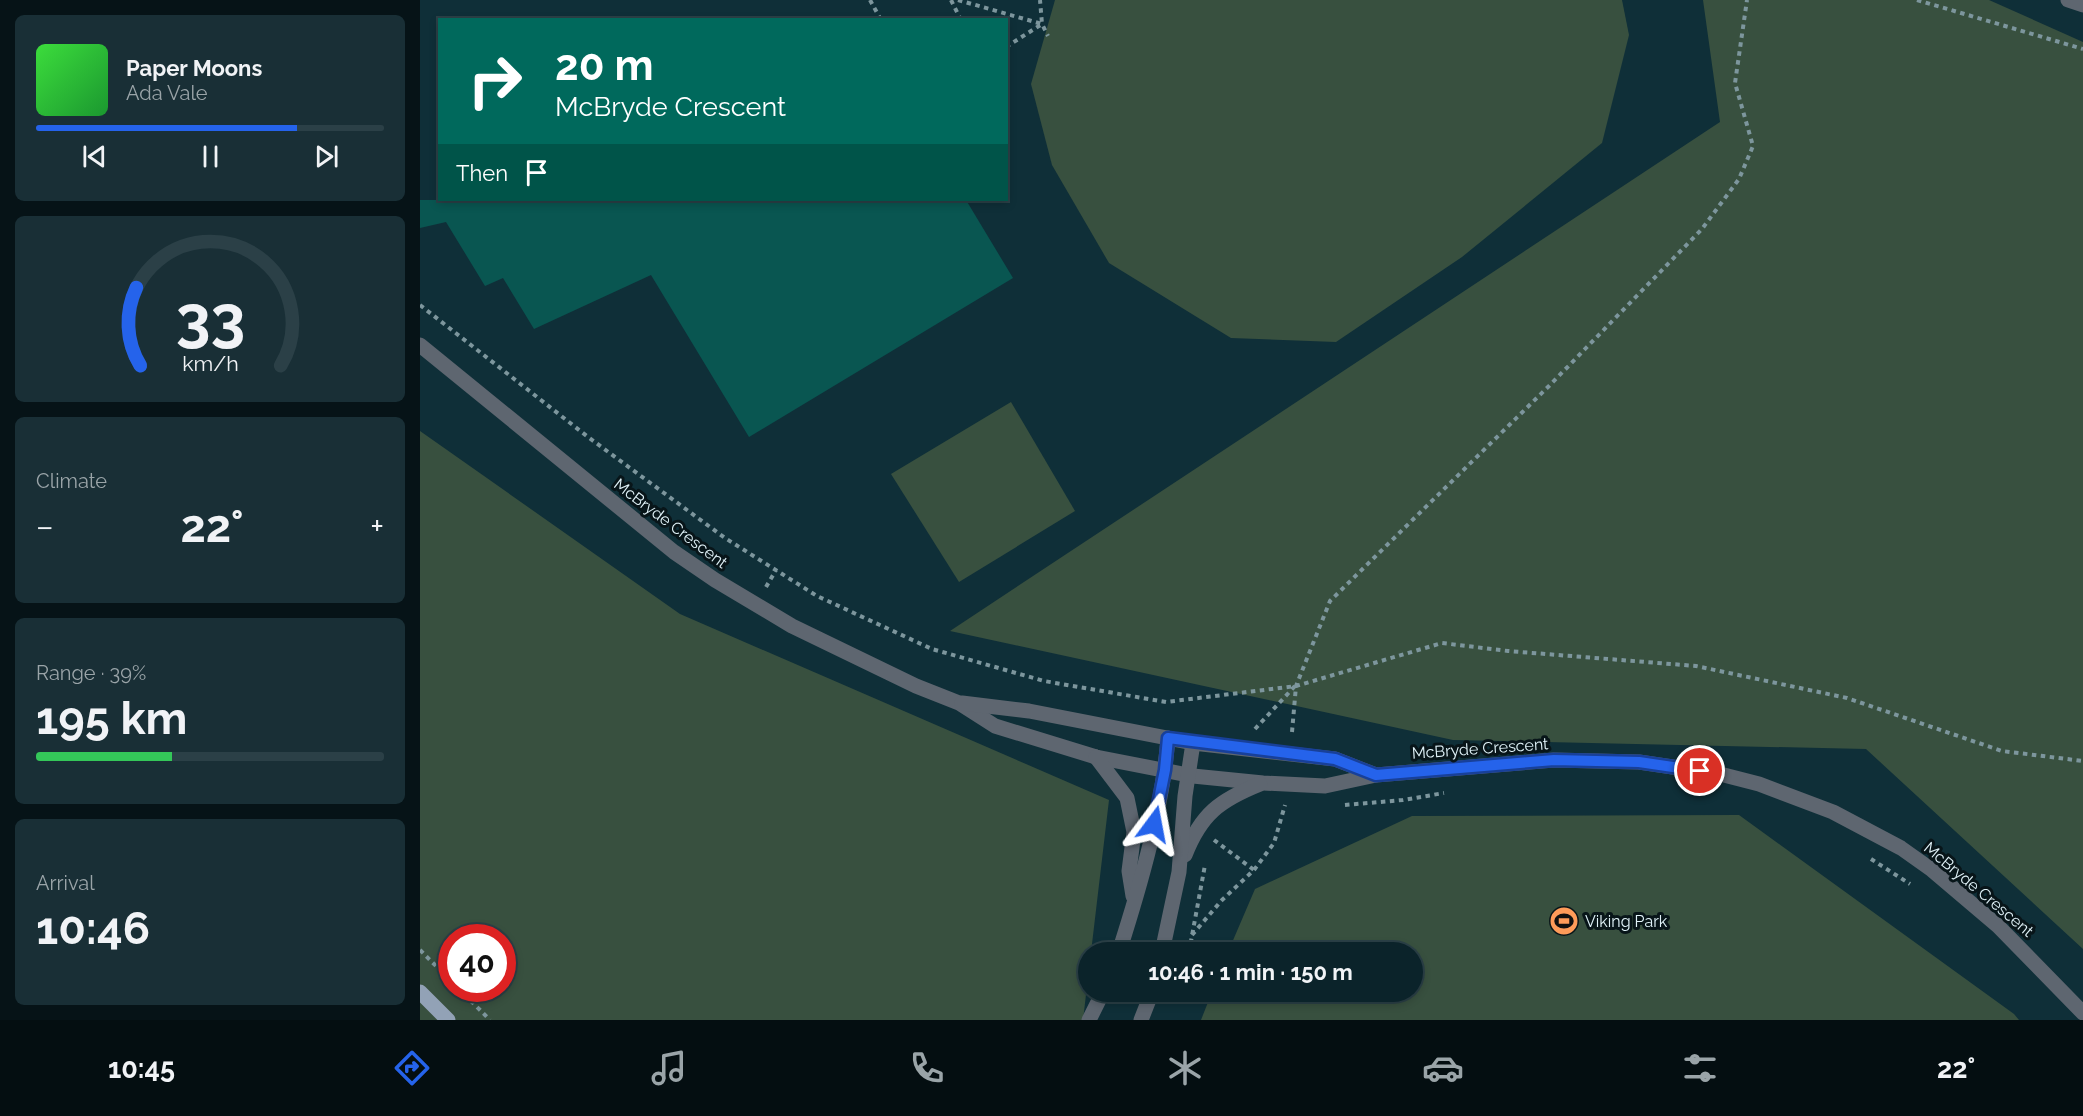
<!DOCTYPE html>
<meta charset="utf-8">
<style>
:root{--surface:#0b232a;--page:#192f36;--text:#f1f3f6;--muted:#9aa4a8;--line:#2b4047;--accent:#2563eb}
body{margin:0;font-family:Raleway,sans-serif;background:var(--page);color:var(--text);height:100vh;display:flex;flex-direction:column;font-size:22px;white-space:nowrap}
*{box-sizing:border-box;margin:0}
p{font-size:20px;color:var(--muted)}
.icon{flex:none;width:33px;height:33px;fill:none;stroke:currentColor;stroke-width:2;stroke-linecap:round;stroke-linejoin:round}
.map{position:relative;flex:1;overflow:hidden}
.drawer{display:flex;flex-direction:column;gap:15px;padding:15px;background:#061317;width:420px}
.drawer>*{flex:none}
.guide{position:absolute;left:18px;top:18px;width:570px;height:183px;border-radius:0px;box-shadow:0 3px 9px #0003,0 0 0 2px var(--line);background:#00695c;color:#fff;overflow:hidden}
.speed{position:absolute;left:18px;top:924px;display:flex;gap:12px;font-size:30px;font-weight:700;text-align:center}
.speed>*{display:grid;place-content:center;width:78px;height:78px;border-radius:50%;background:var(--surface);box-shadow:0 3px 9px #0003,0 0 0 2px var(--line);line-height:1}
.speed .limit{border:9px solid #d22;background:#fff;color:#111}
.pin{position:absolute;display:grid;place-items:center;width:51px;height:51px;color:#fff;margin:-26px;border:3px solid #fff;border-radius:50%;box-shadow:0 2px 6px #0007}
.me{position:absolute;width:66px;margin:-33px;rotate:13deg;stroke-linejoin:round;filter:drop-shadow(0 0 4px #0008)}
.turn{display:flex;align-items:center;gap:21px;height:126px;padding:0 18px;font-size:27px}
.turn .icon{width:78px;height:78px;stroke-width:2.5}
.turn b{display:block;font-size:42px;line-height:51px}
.then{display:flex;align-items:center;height:57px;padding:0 18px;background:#0003;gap:12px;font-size:22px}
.big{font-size:45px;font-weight:700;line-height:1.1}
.drawer .tile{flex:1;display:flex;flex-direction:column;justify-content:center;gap:9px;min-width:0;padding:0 21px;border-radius:9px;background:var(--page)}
.drawer .dial{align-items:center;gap:0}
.dial svg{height:156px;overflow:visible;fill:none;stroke:var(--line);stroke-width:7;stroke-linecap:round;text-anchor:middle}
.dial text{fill:var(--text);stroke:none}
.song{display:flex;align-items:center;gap:18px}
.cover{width:72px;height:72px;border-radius:9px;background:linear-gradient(135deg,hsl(120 70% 55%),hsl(130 70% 35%))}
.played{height:6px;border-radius:3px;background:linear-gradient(90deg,var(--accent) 75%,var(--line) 75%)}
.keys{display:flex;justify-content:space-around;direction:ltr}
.heat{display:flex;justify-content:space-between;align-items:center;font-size:33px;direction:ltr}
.charge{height:9px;border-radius:4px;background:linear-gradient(90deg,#34c759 39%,var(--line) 0)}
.trip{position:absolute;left:658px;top:942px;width:345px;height:60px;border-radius:30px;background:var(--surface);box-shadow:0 3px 9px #0003,0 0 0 2px var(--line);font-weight:700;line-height:60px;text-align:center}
.dock{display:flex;height:96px;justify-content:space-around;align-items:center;background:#040e11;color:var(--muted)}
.dock .icon{width:42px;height:42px}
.dock .selected{color:var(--accent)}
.dock b{font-size:27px;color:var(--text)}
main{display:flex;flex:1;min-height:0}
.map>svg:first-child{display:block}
.green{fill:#38503f;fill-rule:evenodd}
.building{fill:#095651}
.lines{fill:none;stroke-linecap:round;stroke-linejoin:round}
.path{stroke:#7d969d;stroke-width:4;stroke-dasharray:4.5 4.5;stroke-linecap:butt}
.tertiary{stroke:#5e6670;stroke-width:15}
.primary{stroke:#92a2b6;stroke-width:15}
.route-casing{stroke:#184099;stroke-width:15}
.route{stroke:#2563eb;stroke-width:10}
.labels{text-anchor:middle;stroke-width:6;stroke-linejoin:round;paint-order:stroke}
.street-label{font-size:16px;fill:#e1f3f9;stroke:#081519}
.poi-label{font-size:16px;fill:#e1f3f9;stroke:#081519;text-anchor:start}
</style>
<main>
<section class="drawer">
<div class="tile">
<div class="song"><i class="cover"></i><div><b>Paper Moons</b><p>Ada Vale</p></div></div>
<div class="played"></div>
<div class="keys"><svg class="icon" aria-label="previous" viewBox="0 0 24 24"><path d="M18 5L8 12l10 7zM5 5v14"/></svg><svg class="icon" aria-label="pause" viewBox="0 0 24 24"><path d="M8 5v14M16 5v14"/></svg><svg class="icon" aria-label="next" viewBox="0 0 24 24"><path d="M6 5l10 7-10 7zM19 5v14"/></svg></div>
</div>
<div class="tile dial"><svg viewBox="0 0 100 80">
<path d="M14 69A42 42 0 1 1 86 69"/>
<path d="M14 69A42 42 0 0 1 12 29" stroke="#2563eb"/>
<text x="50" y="56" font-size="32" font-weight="700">33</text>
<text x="50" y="72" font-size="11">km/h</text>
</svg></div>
<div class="tile"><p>Climate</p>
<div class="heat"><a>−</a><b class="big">22°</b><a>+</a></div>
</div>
<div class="tile"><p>Range · 39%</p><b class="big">195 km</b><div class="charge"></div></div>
<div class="tile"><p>Arrival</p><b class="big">10:46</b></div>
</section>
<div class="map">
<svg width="1663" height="1020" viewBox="0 0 1663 1020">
<rect width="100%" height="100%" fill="#0f2f38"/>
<g class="green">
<path d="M 635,0 L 1202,0 L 1209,35 L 1182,143 L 1042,257 L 916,342 L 811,338 L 689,263 L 632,165 L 611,84 Z"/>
<path d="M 1283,0 L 1569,0 L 1663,42 L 1663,949 L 1446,749 L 1033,740 L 530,631 L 1300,122 Z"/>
<path d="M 591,402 L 655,511 L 539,582 L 471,474 Z"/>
<path d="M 0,431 L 260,614 L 689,800 L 663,1020 L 0,1020 ZM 32,938 L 82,938 L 82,988 L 32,988 Z"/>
<path d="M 1319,815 L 1594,1014 L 1599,1020 L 781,1020 L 792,992 L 993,992 L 993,952 L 808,952 L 835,889 L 992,816 Z"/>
</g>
<path class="building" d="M 0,200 L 546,200 L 593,278 L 329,437 L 231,275 L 114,329 L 83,278 L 65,286 L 26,222 L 0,228 Z"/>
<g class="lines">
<g class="path">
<path d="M 450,0 L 461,20"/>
<path d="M 531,0 L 541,20"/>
<path d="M 538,0 L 622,24 L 628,36"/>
<path d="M 1497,0 L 1663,49"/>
<path d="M 586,47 L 622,24 L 620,0"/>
<path d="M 0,305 L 168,437 L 305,538 L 397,596 L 512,649 L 624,681 L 746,702 L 876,686 L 1022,643 L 1088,651 L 1276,666 L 1427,698 L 1582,751 L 1663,761"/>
<path d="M 346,587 L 356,570"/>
<path d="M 835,729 L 875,686"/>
<path d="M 872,732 L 876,686 L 910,601 L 1129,386 L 1282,229 L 1319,179 L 1333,146 L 1315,83 L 1327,0"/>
<path d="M 925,805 L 983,800 L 1024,793"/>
<path d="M 794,840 L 834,870"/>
<path d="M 1451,859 L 1490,884"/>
<path d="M 772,935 L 802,900 L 834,870 L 854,843 L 865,805"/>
<path d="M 0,950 L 32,982"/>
<path d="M 769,952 L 785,865"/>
<path d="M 38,988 L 70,1020"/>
</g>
<g class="tertiary">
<path d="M 1648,0 L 1663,5"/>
<path d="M 0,345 L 254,552 L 295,580 L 372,626 L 496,686 L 539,703 L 575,726 L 676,757 L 773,776 L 843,783 L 905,786 L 956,775 L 1134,760 L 1219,762 L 1300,774 L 1339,784 L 1413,812 L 1481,848 L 1512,870 L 1578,926 L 1663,1013"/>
<path d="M 542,703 L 609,711 L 773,743 L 915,759 L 956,775"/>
<path d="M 676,757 L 707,798 L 714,832 L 709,871 L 713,896"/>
<path d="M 765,855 C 781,814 800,800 840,784"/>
<path d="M 699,952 C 721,883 742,811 748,738"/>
<path d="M 742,952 L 759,872 L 765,796 L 773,743"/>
<path d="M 669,1020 L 683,992"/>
<path d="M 721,1020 L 732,992"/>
</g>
<path class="primary" d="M 0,992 L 28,1020"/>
</g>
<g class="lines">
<g class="route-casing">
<path id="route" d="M 734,824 L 745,770 L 748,738 L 915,759 L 956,775 L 1134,760 L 1219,762 L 1280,771"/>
</g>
<use href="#route" class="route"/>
</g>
<defs>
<g id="stadium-disc" transform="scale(1.5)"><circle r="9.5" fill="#fe9b59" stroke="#081519"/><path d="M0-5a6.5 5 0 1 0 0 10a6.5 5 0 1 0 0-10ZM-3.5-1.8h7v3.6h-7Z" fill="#111"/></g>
</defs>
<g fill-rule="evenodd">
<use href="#stadium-disc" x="1144" y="921"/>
</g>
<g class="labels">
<g class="street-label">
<text transform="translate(251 523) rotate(37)" y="6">McBryde Crescent</text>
<text transform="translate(1060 748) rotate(-4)" y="6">McBryde Crescent</text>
<text transform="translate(1559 889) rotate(40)" y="6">McBryde Crescent</text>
</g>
<g class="poi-label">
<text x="1165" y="927">Viking Park</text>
</g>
</g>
</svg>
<div class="speed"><div class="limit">40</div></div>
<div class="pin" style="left:1280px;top:771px;background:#d93025"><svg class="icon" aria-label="arrive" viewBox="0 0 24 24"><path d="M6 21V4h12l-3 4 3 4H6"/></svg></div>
<svg class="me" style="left:734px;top:824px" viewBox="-20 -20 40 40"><path d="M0-17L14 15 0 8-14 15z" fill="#2563eb" stroke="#fff" stroke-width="4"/></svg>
<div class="trip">10:46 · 1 min · 150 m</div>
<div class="guide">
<div class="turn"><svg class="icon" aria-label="right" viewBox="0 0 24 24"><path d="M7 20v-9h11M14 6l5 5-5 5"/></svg><div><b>20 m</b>McBryde Crescent</div></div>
<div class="then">Then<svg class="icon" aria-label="arrive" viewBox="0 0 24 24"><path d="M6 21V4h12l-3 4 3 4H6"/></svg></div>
</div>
</div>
</main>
<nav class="dock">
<b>10:45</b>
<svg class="icon selected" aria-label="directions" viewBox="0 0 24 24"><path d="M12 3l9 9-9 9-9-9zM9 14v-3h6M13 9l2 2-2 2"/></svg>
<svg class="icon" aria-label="music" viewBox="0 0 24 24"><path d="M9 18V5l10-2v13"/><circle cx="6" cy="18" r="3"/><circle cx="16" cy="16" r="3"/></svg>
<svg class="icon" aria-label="phone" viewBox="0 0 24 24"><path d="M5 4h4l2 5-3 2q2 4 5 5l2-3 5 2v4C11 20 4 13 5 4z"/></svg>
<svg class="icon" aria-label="climate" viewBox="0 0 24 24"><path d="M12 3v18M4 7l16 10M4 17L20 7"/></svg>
<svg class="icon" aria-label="car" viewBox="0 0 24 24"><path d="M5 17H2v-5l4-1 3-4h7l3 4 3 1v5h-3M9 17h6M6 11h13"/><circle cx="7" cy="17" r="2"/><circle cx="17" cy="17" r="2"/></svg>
<svg class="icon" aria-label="filters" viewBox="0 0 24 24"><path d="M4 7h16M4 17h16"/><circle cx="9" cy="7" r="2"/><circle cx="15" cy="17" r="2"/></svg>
<b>22°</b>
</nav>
